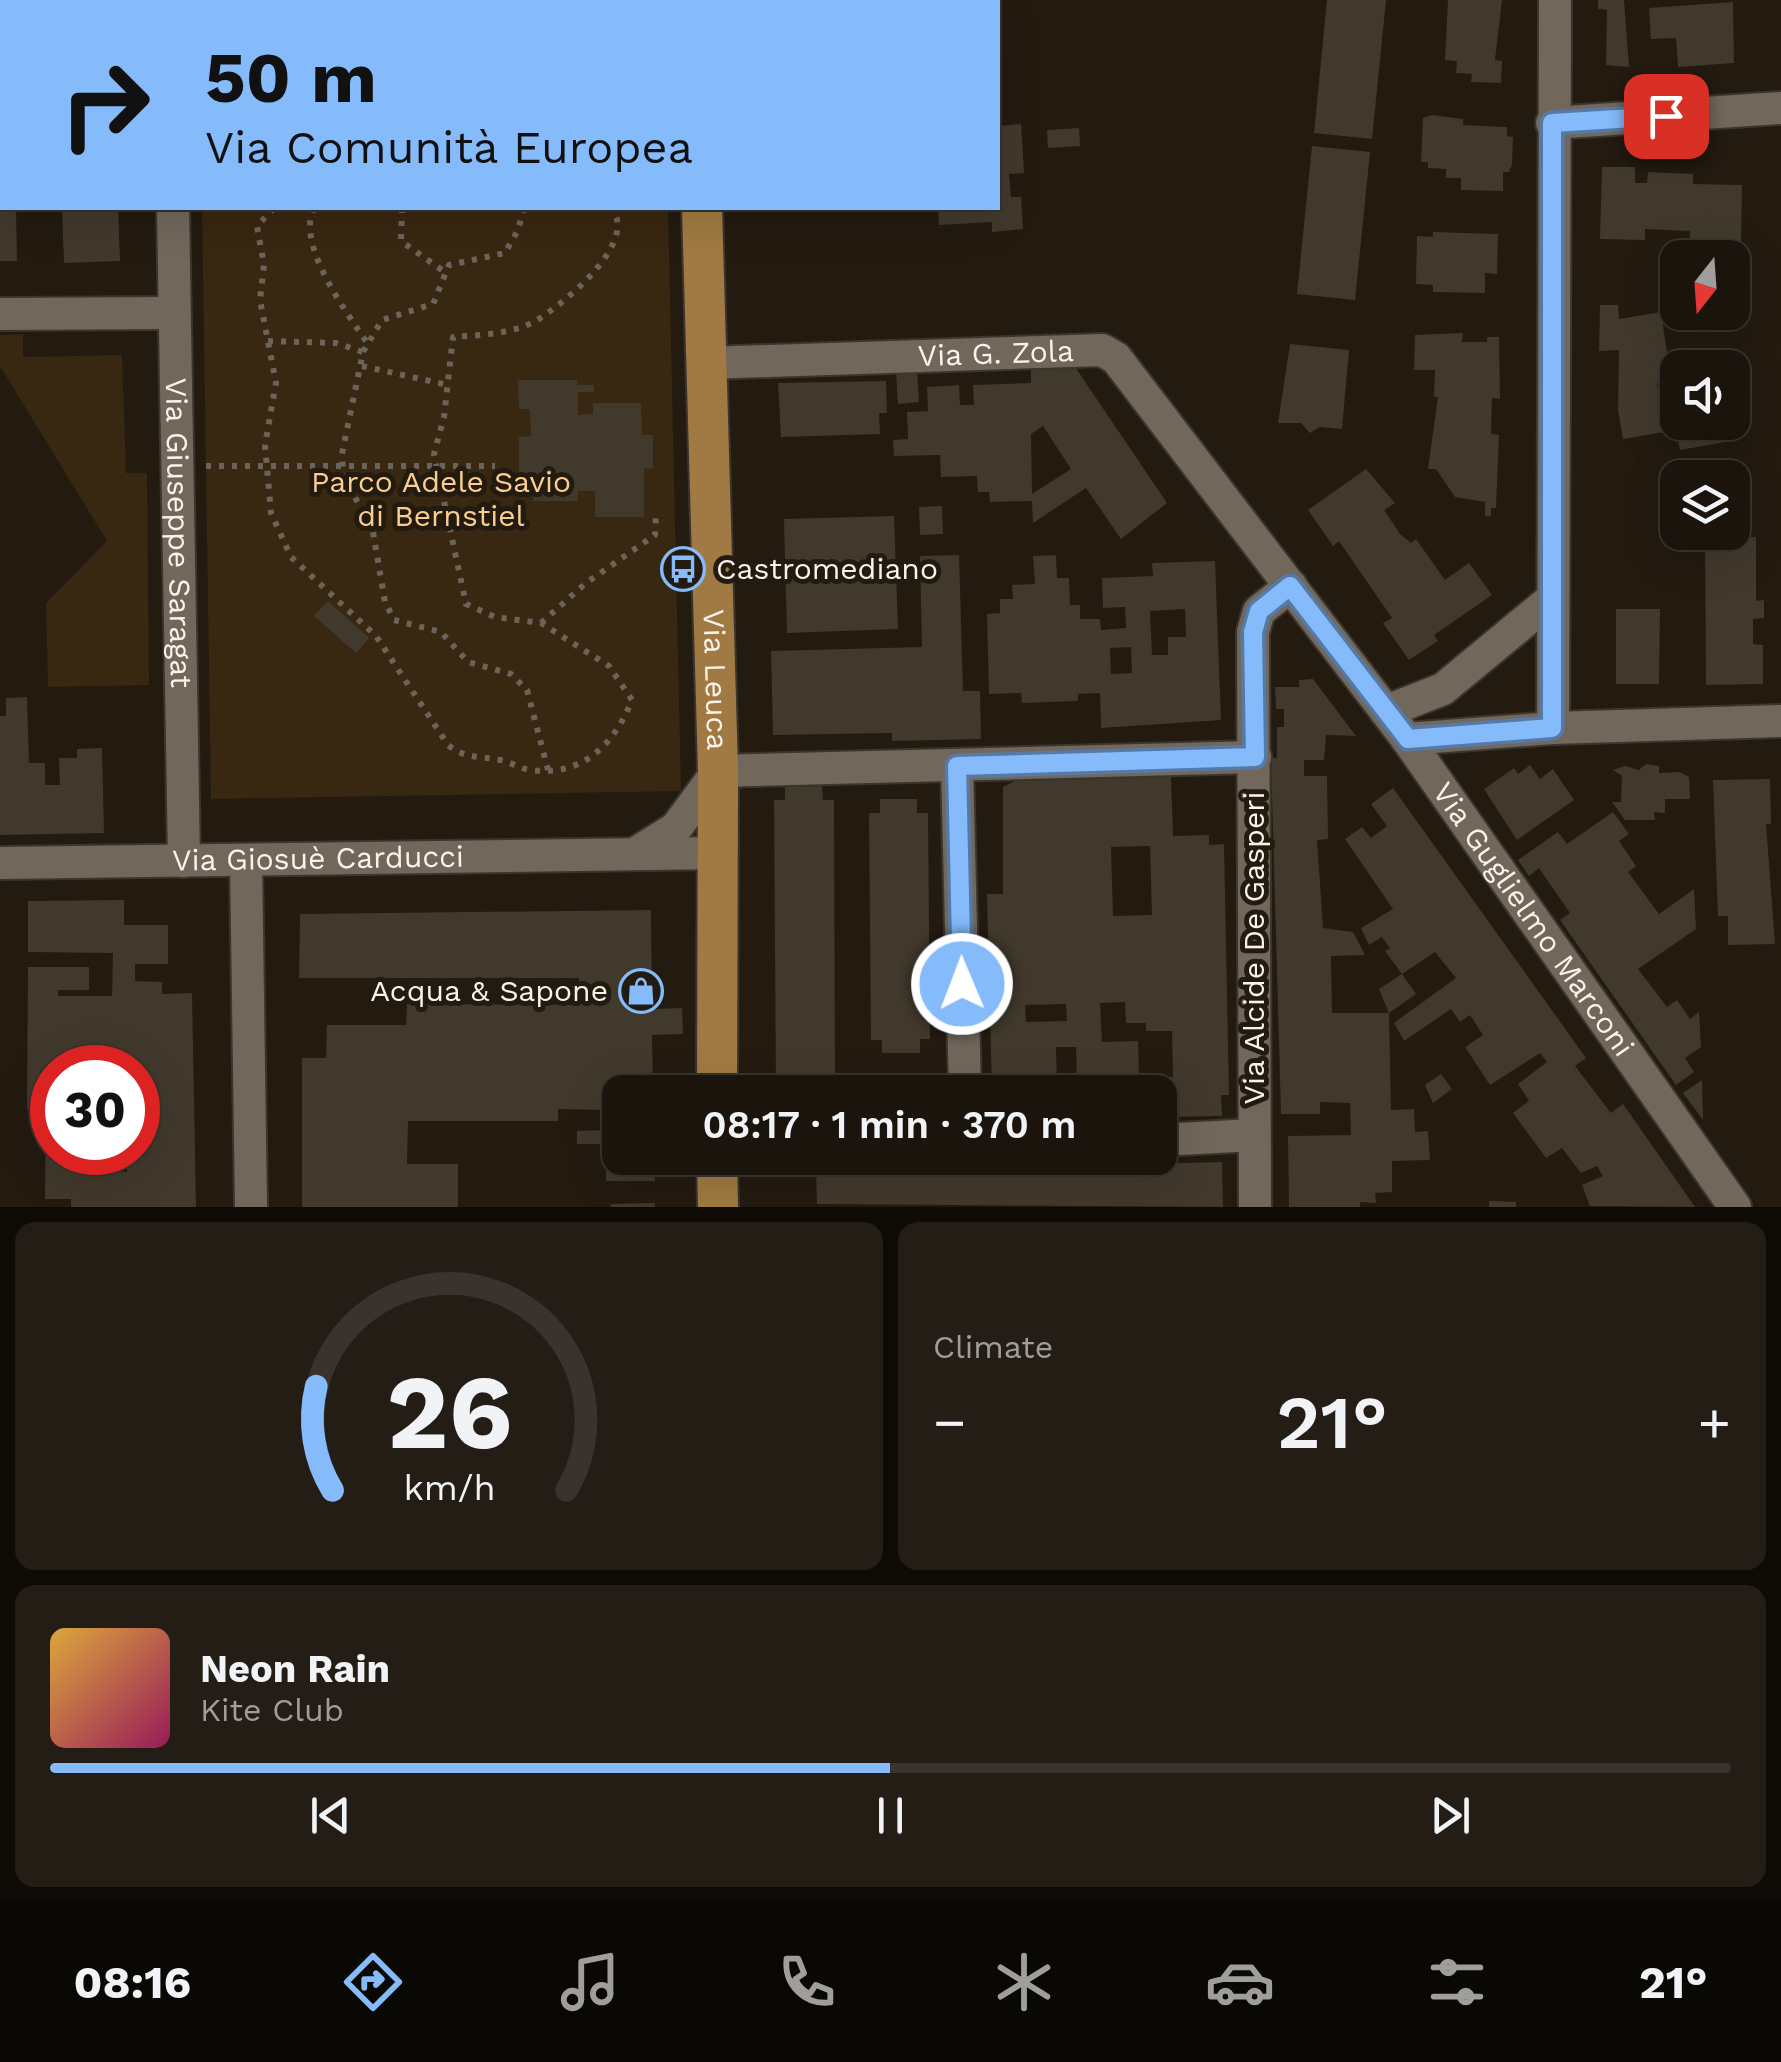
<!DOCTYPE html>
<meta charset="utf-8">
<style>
:root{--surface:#1a140c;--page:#231d15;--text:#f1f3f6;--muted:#9f9e9d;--line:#38332d;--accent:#85bbfb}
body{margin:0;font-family:"Work Sans",sans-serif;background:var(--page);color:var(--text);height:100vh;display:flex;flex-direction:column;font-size:38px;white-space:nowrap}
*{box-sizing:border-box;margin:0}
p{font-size:32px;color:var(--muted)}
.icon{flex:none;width:55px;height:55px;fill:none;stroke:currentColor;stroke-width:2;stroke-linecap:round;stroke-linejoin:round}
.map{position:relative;height:1207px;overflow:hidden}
.details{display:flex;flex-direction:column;gap:15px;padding:15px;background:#0e0b07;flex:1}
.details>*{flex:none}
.guide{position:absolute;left:0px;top:0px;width:1000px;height:210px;box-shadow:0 10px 40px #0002,0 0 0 2px var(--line);background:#85bbfb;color:#111;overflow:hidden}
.needle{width:65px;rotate:197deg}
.controls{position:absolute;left:1660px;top:240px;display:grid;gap:20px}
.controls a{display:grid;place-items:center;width:90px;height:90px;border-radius:20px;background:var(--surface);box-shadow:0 10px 40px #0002,0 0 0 2px var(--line);font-size:50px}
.speed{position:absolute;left:30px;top:1045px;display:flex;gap:20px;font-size:50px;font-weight:700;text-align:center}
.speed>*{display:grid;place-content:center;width:130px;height:130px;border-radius:50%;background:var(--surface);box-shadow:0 10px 40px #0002,0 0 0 2px var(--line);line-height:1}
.speed .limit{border:15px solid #d22;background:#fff;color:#111}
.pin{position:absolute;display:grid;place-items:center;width:85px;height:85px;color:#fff;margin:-42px;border-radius:20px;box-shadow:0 5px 15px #0006}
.me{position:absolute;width:110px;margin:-55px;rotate:359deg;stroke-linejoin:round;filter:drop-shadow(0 0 8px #0008)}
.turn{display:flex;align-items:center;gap:35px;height:210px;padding:0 40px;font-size:45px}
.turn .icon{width:130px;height:130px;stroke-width:2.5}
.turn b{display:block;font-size:70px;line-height:85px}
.big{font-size:75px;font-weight:600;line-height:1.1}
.details .tile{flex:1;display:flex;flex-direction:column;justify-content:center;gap:15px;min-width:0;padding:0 35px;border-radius:20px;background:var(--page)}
.details .dial{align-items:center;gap:0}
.dial svg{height:260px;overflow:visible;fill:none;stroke:var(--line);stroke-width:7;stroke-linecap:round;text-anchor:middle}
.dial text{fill:var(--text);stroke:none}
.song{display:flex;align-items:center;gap:30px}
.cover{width:120px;height:120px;border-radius:15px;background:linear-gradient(135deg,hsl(40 70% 55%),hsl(330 70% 35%))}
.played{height:10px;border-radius:5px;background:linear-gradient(90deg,var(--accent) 50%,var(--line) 50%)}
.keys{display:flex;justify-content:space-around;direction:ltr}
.heat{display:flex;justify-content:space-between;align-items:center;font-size:55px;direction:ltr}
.details .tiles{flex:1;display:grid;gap:15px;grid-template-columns:1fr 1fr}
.tile:last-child{grid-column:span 2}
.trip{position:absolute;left:602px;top:1075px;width:575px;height:100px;border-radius:20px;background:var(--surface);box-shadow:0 10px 40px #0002,0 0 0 2px var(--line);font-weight:600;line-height:100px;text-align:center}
.tabs{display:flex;height:160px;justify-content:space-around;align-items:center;background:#0a0805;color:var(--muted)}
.tabs .icon{width:70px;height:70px}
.tabs .current{color:var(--accent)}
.tabs b{font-size:45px;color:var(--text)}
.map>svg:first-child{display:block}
.green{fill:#382711}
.building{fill:#42392d;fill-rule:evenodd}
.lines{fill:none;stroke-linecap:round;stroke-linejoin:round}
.minor-casing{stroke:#3b3530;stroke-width:36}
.major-casing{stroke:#3b3530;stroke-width:44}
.path{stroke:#6c645b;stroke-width:6;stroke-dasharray:5 8;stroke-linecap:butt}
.minor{stroke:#72675b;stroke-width:32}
.major{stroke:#a07a42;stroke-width:40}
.route-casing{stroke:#567aa3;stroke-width:25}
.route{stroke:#85bbfb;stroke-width:18}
.labels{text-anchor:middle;stroke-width:10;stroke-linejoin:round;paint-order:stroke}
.street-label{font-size:30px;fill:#f9f3ec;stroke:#231a10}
.park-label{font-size:30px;fill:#fbcd90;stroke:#231a10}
.poi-label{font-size:30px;fill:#f9f3ec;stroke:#231a10;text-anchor:start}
</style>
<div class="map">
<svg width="1781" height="1207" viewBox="0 0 1781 1207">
<rect width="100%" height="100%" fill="#231a10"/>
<g class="green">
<rect x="197" y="0" width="466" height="2"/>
<path d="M 202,208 L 668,208 L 681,791 L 211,799 Z"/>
<path d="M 23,334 L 23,357 L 122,355 L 126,473 L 147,473 L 149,685 L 48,687 L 46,603 L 107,541 L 0,366 L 0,335 Z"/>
</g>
<g class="building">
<path d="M 1327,0 L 1386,0 L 1372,139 L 1314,133 Z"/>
<path d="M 1448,0 L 1502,0 L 1495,60 L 1502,61 L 1501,83 L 1471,82 L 1472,74 L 1456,73 L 1457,61 L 1445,60 Z"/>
<path d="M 1598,0 L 1624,0 L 1629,67 L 1606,65 L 1607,10 L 1598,9 Z"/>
<path d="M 1733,2 L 1734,63 L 1678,67 L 1676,38 L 1651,39 L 1649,8 Z"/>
<path d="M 1432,115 L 1463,119 L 1463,125 L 1507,127 L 1507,136 L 1513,137 L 1512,164 L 1509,172 L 1503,172 L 1503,191 L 1461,190 L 1461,178 L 1446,178 L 1446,169 L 1428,168 L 1428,162 L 1421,162 L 1423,118 Z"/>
<path d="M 1021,124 L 1024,173 L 1009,174 L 1011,197 L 1021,197 L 1023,229 L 992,232 L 992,222 L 939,225 L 938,208 L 998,208 L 998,126 Z"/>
<path d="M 1079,128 L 1080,146 L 1048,148 L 1047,130 Z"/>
<path d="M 1312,146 L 1370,152 L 1355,300 L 1297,294 Z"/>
<path d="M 1602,167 L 1635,167 L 1635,183 L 1647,183 L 1648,172 L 1693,174 L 1693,184 L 1742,185 L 1741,243 L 1690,241 L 1690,231 L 1645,229 L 1645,240 L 1600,239 Z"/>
<path d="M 0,208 L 16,208 L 17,261 L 0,261 Z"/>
<path d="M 62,208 L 118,208 L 120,261 L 64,263 Z"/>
<path d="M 1433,232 L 1498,234 L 1497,274 L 1485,273 L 1485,293 L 1433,292 L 1433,285 L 1416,284 L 1417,236 L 1433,237 Z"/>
<path d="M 1600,305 L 1618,305 L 1619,319 L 1661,312 L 1671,381 L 1657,383 L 1660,405 L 1678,402 L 1678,422 L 1722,422 L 1725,442 L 1680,450 L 1676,430 L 1623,439 L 1618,410 L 1619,350 L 1599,351 Z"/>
<path d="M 1463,333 L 1462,342 L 1487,342 L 1487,337 L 1499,337 L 1500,399 L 1492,398 L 1491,434 L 1499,435 L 1496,508 L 1491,508 L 1491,516 L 1485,516 L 1485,502 L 1455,497 L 1436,469 L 1428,469 L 1438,397 L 1434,397 L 1435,370 L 1414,370 L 1415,335 Z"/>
<path d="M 1290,344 L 1349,350 L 1342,429 L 1320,427 L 1310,433 L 1301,423 L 1278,423 Z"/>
<path d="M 1075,367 L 1167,503 L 1121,539 L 1086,488 L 1033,523 L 1032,501 L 990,502 L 989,492 L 978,492 L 977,476 L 941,477 L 940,455 L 894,456 L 893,440 L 908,439 L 907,412 L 928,411 L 927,387 L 959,385 L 960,405 L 974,405 L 973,385 L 1031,383 L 1031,368 ZM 1043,426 L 1071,469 L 1032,494 L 1031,434 Z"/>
<path d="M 896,371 L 917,371 L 919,402 L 898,404 Z"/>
<path d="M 518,380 L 577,380 L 577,385 L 594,385 L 594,392 L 578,392 L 578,415 L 593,414 L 593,403 L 641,403 L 642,435 L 653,435 L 653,469 L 644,468 L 644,517 L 595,517 L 595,491 L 578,491 L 578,501 L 533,501 L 533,473 L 519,473 L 519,437 L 531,436 L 530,409 L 519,409 Z"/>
<path d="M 886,381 L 887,413 L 879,413 L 880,434 L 781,437 L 778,383 Z"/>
<path d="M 1738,392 L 1743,418 L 1732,420 L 1732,393 Z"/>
<path d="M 1366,469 L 1395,503 L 1384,510 L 1400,534 L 1411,543 L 1416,539 L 1445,580 L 1469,563 L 1492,595 L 1434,635 L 1438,641 L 1409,660 L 1383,623 L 1392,618 L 1339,541 L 1333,546 L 1308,510 Z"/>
<path d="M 942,506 L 943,534 L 920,535 L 919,507 Z"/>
<path d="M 894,516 L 898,629 L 787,633 L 784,519 Z"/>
<path d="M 1756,537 L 1756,601 L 1764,600 L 1764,618 L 1753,619 L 1753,644 L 1763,645 L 1763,684 L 1706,685 L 1705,538 Z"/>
<path d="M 959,555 L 963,691 L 980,691 L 981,739 L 892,741 L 892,733 L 773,735 L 771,651 L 922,647 L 920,556 Z"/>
<path d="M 1056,555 L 1057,578 L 1069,578 L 1070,605 L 1080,605 L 1080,619 L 1100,619 L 1101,630 L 1126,628 L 1125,607 L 1103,608 L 1102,578 L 1153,576 L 1152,563 L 1215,561 L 1221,720 L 1101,728 L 1100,693 L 1078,694 L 1078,701 L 1022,703 L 1021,693 L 989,694 L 987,614 L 1000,613 L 1000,599 L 1013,599 L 1012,585 L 1035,584 L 1033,556 ZM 1185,609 L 1186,637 L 1168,637 L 1168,655 L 1152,655 L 1150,611 ZM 1131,647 L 1132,673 L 1111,674 L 1110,648 Z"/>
<path d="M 328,601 L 369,638 L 356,653 L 314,616 Z"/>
<path d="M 1616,609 L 1660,609 L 1659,684 L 1616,684 Z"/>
<path d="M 1313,679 L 1356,736 L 1326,735 L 1324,760 L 1304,760 L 1304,776 L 1327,776 L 1328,839 L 1317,840 L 1323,928 L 1353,932 L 1365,955 L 1331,956 L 1332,1013 L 1389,1013 L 1379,989 L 1402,974 L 1416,994 L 1389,1013 L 1391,1110 L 1414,1109 L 1415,1132 L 1428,1131 L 1430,1160 L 1392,1161 L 1392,1192 L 1375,1193 L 1376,1203 L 1360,1202 L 1360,1207 L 1289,1207 L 1288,1136 L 1351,1135 L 1350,1103 L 1320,1102 L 1320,1114 L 1281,1114 L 1271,758 L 1277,758 L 1277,727 L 1284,727 L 1284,709 L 1276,709 L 1275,687 L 1299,687 L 1299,680 Z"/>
<path d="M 27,697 L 29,763 L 45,763 L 45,785 L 60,785 L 59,758 L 77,758 L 77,749 L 102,748 L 104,833 L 0,835 L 0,716 L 6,716 L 6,698 Z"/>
<path d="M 1646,764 L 1659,766 L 1659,773 L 1680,772 L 1689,777 L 1690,799 L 1665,799 L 1665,813 L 1654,812 L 1655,820 L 1625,820 L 1612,802 L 1621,802 L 1622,776 L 1613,770 L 1625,766 L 1639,770 Z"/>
<path d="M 1530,765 L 1540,779 L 1553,769 L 1574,800 L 1517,840 L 1484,789 L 1514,768 L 1518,774 Z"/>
<path d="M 1171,777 L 1173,836 L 1209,835 L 1209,845 L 1224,844 L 1229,1095 L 1221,1095 L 1222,1116 L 1160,1117 L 1160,1092 L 992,1092 L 987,894 L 1003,894 L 1003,787 L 1015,781 ZM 1150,846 L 1152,915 L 1113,916 L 1111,847 ZM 1125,1002 L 1126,1023 L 1146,1023 L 1146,1031 L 1172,1031 L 1173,1077 L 1139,1078 L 1138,1041 L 1102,1042 L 1100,1003 ZM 1066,1004 L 1067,1021 L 1026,1022 L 1025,1005 ZM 1056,1047 L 1076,1047 L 1077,1081 L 1057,1081 Z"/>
<path d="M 1770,779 L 1771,824 L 1766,824 L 1775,944 L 1728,945 L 1728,916 L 1718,916 L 1713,780 Z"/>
<path d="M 822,786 L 823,800 L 834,800 L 835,1092 L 776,1092 L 774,800 L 785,800 L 785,787 Z"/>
<path d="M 1393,788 L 1586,1058 L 1575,1066 L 1611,1113 L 1623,1104 L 1695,1207 L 1590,1206 L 1582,1185 L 1603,1176 L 1597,1166 L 1581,1173 L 1562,1148 L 1546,1158 L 1513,1113 L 1529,1101 L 1518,1084 L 1547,1062 L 1540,1053 L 1490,1085 L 1465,1047 L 1483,1035 L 1470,1015 L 1460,1022 L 1451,1009 L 1404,1041 L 1394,1023 L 1456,978 L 1435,952 L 1402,974 L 1385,951 L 1390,948 L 1382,937 L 1369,945 L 1361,928 L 1393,909 L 1345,839 L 1362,827 L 1371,838 L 1387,826 L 1371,804 Z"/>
<path d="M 880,799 L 917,799 L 917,813 L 928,813 L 930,1039 L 920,1039 L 920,1053 L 882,1053 L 882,1040 L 871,1040 L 869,813 L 880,813 Z"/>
<path d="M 1613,812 L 1629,834 L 1619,841 L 1636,866 L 1628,872 L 1659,914 L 1694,889 L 1696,929 L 1638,969 L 1667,1007 L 1677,1000 L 1690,1019 L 1699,1012 L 1701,1047 L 1685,1058 L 1694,1072 L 1676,1085 L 1560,920 L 1570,913 L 1539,868 L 1529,876 L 1518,860 L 1558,832 L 1567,844 Z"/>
<path d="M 124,900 L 124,925 L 168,925 L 168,964 L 135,964 L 135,981 L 162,982 L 162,994 L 192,993 L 196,1207 L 71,1207 L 71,1199 L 45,1199 L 46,1109 L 27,1109 L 28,967 L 89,967 L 89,990 L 58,990 L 58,996 L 112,996 L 113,953 L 28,952 L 28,901 ZM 52,1068 L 138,1068 L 138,1108 L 147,1108 L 147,1128 L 138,1128 L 138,1152 L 127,1152 L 127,1172 L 115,1171 L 115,1165 L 91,1165 L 91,1152 L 52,1152 Z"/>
<path d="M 651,910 L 652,1009 L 682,1008 L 683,1034 L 652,1035 L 653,1092 L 620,1092 L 620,1158 L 654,1158 L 655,1181 L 606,1181 L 606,1144 L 577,1144 L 577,1131 L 604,1130 L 604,1110 L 558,1109 L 558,1121 L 408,1121 L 407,1164 L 458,1164 L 458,1207 L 302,1207 L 302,1058 L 326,1058 L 327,1025 L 406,1025 L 407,1004 L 579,1005 L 579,978 L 299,978 L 300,914 Z"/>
<path d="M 1441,1074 L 1452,1089 L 1433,1103 L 1425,1085 Z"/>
<path d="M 1702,1080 L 1703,1120 L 1683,1093 Z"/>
<path d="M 1222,1162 L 1223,1207 L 817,1204 L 816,1173 Z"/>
<path d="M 1489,1201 L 1516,1202 L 1516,1207 L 1489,1207 Z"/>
<path d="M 655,1203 L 655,1207 L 611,1207 L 611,1204 Z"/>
</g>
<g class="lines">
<g class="minor-casing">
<g id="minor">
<path d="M 172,0 L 172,2"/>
<path d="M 1552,123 L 1781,108"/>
<path id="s1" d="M 173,208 L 184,861"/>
<path d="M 0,314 L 173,313"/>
<path id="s2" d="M 706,363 L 1102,350 L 1116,358 L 1407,739 L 1735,1207"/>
<path d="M 1387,711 L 1443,689 L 1553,598"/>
<path d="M 1553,728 L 1555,0"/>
<path d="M 1407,739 L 1553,728 L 1781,721"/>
<path d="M 957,766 L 965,1092"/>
<path d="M 636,853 L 676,828 L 718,771 L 1255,757"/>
<path d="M 246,860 L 251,1207"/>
<path id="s3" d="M 0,863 L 718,853"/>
<path d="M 1160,1140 L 1254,1135"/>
<path d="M 1255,1207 L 1253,632 L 1259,611 L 1291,586"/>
</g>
</g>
<g class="major-casing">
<g id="major">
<path d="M 699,0 L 699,2"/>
<path id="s4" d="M 702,208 L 718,771 L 717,1092"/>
<path d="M 717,1158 L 718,1207"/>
</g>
</g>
<g class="path">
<path d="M 274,208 L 257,226 L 264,265 L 260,300 L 276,383 L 265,445 L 271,513 L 291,557 L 376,636 L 448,745 C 465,759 480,756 500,760 C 511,762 520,769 531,770 C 582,777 614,745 632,700 L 609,666 L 541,623 L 495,617 L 466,604 L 434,454 L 444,417 L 453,337 C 480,335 514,334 537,320 C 565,303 640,241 611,208"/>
<path d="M 314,208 C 295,245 348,314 368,344"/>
<path d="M 402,208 L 401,241 L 446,273"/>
<path d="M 524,208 L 518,230 L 505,253 L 449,265 L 433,304 L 382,320 L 363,352 L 342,454 L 343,474 L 373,532 L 385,602 L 394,620 L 441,632 L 468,662 L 511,674 L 527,690 L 548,770"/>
<path d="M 268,341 L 336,343 L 363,352"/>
<path d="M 362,366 L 448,385"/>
<path d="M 206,466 L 495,466"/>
<path d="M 541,623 L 586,583 L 655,535 L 656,513"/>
</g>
<use href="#minor" class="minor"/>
<use href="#major" class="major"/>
</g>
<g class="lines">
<g class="route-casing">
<path id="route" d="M 962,984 L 957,766 L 1255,757 L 1253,632 L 1259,611 L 1290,586 L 1408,739 L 1552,728 L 1552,123 L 1666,116"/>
</g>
<use href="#route" class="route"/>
</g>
<defs>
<g id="bus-ring" transform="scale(2.25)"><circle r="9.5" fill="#231a10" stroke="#85bbfb" stroke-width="1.5"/><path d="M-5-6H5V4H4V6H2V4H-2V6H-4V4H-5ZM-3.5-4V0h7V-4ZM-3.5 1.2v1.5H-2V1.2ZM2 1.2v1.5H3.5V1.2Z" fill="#85bbfb"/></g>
<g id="shop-ring" transform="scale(2.25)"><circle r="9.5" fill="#231a10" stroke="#85bbfb" stroke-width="1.5"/><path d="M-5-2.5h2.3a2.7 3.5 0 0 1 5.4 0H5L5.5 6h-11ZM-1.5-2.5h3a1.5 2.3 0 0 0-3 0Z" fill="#85bbfb"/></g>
</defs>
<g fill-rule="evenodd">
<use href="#bus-ring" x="683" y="569"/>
<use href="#shop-ring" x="641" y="991"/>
</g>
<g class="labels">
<g class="street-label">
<text dy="10" stroke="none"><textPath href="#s2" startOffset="290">Via G. Zola</textPath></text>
<text dy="10" stroke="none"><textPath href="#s1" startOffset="325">Via Giuseppe Saragat</textPath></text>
<text dy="10" stroke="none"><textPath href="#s4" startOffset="472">Via Leuca</textPath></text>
<text dy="10" stroke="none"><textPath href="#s3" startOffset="318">Via Giosuè Carducci</textPath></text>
<text dy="10" stroke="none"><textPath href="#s2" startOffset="1112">Via Guglielmo Marconi</textPath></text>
<text transform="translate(1254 948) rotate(-90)" y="10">Via Alcide De Gasperi</text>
</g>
<g class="park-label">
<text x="441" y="492">Parco Adele Savio<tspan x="441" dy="34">di Bernstiel</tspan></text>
</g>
<g class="poi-label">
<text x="716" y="579">Castromediano</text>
<text x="608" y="1001" text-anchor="end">Acqua &amp; Sapone</text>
</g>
</g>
</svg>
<div class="controls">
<a><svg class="needle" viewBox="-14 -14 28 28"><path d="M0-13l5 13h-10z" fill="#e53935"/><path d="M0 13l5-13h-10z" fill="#9f9e9d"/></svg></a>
<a><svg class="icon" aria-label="sound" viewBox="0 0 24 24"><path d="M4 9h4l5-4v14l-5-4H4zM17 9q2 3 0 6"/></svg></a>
<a><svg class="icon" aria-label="layers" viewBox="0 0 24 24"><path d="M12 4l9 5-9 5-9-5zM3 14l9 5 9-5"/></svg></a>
</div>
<div class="speed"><div class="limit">30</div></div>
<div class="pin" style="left:1666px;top:116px;background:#d93025"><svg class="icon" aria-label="arrive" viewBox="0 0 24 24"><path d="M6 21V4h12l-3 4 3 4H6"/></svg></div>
<svg class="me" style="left:962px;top:984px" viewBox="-20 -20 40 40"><circle r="17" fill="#85bbfb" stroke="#fff" stroke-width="3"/><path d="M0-11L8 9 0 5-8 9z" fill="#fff"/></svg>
<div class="trip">08:17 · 1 min · 370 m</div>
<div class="guide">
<div class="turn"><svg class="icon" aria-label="right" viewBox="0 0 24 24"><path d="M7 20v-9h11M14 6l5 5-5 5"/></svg><div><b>50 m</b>Via Comunità Europea</div></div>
</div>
</div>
<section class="details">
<div class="tiles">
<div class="tile dial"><svg viewBox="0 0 100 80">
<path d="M14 69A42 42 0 1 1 86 69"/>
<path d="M14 69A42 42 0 0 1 9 37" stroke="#85bbfb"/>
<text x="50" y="56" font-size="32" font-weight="700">26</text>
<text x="50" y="72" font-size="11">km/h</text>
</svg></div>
<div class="tile"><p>Climate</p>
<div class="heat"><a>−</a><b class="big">21°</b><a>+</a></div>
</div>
<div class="tile">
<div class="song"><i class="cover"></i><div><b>Neon Rain</b><p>Kite Club</p></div></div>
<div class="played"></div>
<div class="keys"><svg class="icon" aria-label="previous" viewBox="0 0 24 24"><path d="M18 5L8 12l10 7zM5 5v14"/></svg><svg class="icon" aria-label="pause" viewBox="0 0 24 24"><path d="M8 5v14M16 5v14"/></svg><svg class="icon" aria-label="next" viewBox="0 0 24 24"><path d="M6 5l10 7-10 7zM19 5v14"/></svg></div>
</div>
</div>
</section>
<nav class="tabs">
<b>08:16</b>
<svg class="icon current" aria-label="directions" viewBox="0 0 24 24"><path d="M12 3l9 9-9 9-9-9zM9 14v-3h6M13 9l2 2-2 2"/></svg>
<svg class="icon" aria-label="music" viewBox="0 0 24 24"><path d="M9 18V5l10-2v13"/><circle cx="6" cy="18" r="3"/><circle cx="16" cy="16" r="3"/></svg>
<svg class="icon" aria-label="phone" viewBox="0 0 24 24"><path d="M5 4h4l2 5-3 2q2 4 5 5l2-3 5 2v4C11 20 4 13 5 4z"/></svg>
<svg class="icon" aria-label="climate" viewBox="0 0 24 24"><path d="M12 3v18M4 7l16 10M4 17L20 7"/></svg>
<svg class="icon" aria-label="car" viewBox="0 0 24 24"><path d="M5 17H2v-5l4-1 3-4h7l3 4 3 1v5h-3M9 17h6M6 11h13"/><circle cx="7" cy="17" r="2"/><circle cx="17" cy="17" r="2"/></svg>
<svg class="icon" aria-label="filters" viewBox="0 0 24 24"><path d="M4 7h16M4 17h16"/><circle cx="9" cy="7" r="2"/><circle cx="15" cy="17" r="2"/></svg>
<b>21°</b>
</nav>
